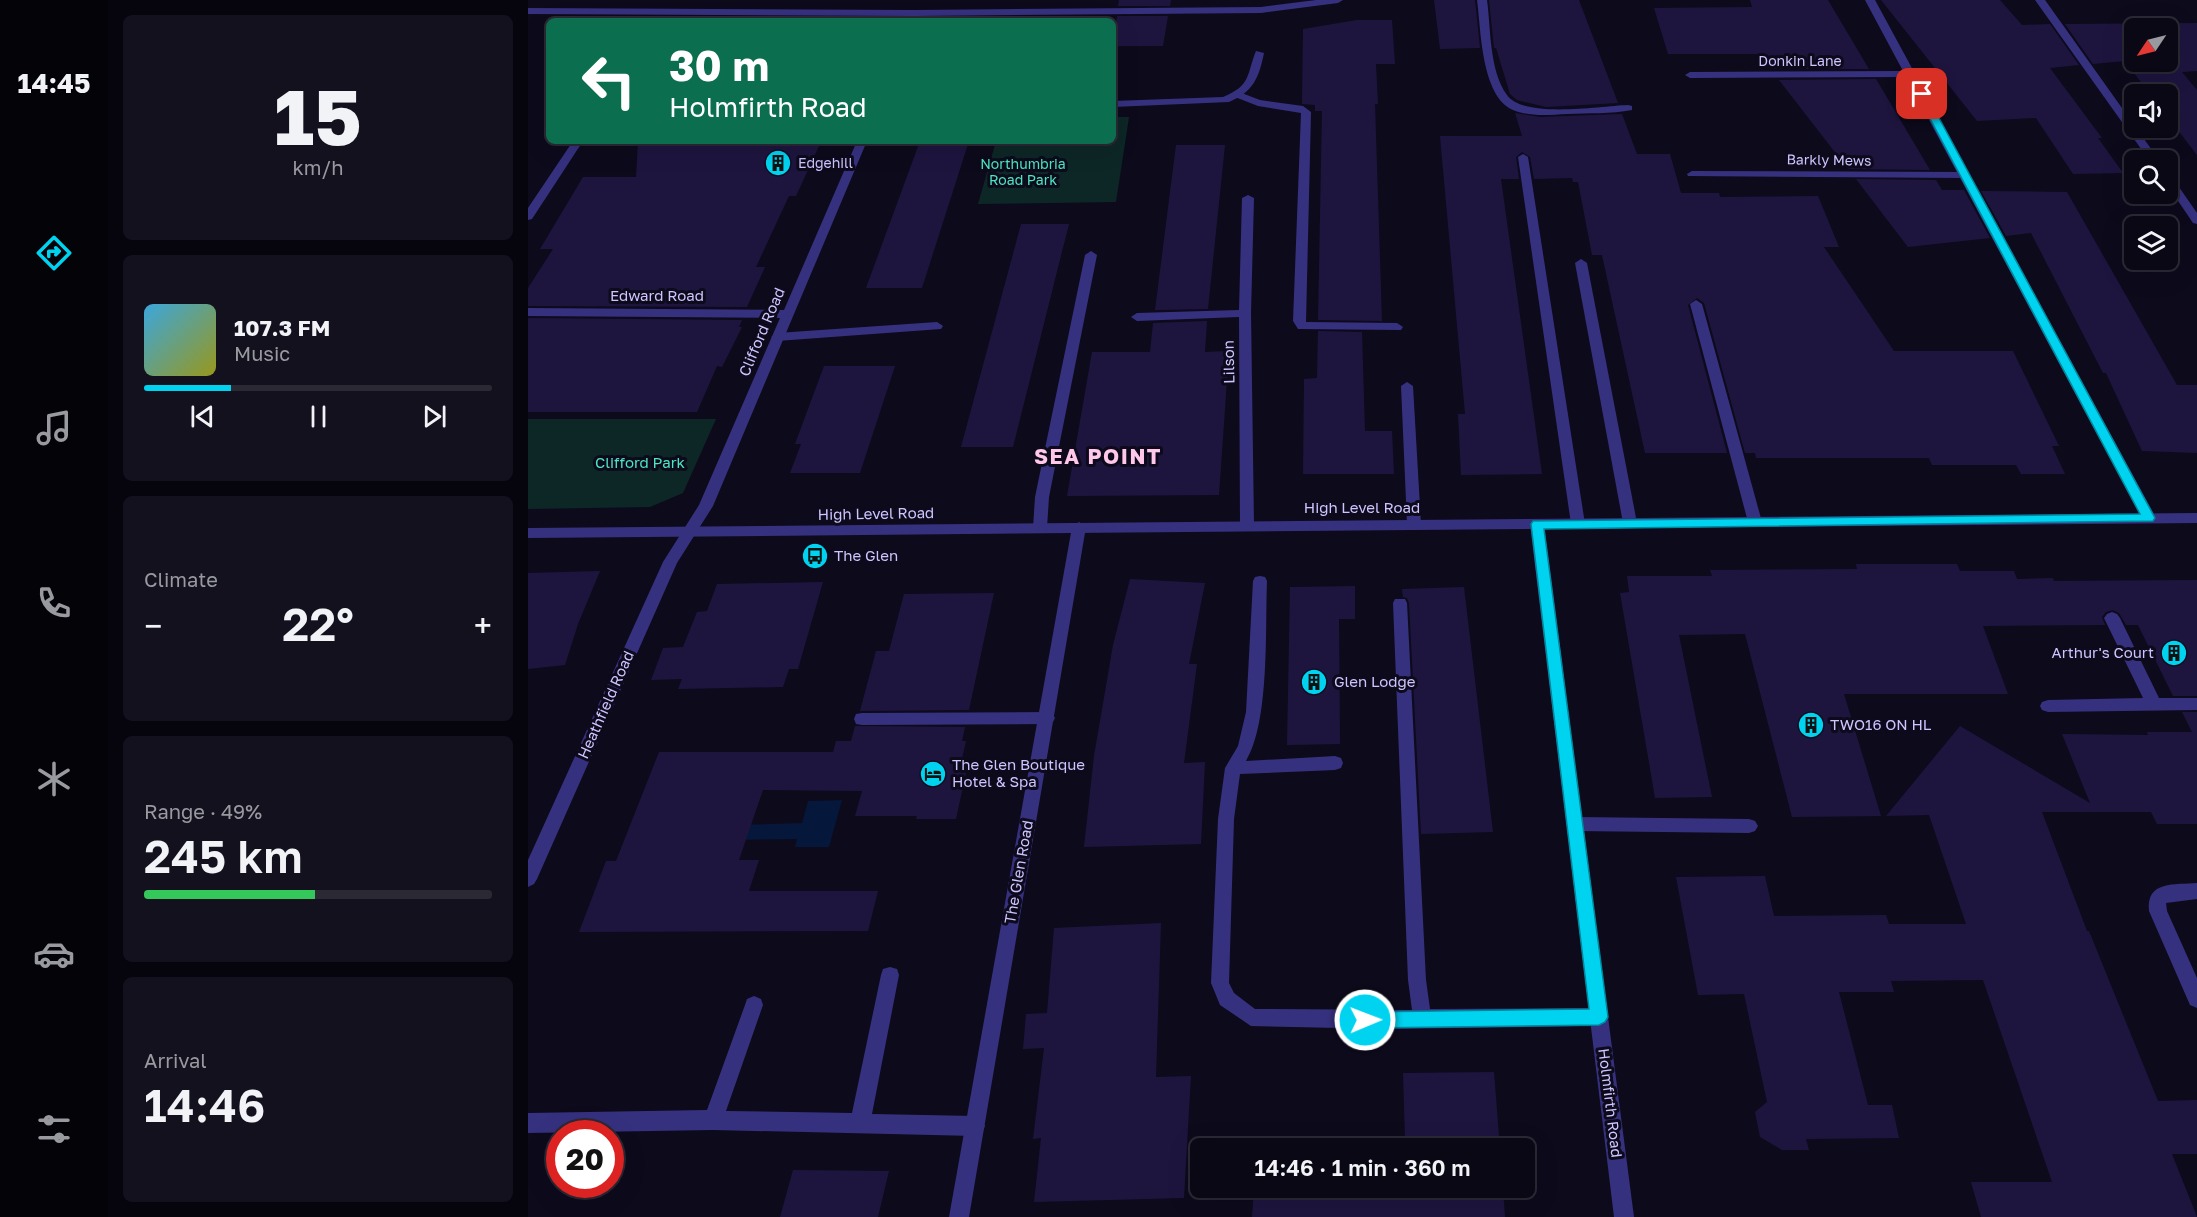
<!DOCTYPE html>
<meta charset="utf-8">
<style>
:root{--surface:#0a0815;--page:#13111e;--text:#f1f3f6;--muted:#999aa0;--line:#2a2934;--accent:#00d3f0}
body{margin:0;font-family:"Golos Text",sans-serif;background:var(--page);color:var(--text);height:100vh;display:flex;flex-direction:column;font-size:22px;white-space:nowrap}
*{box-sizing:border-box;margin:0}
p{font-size:20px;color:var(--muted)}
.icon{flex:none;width:33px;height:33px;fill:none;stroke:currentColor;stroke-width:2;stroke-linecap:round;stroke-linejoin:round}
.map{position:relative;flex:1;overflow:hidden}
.details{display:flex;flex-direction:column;gap:15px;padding:15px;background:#06040c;width:420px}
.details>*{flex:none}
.guide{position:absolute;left:18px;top:18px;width:570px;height:126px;border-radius:9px;box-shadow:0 6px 24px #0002,0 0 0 2px var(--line);background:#0b6e4f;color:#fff;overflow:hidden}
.needle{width:39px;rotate:235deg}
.controls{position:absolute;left:1596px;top:18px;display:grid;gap:12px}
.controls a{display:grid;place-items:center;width:54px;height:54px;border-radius:9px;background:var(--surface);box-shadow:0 6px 24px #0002,0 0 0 2px var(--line);font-size:30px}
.speed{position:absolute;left:18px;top:1120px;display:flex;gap:12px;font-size:30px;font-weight:700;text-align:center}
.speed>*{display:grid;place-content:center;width:78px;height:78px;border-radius:50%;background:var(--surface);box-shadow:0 6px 24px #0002,0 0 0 2px var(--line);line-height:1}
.speed .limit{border:9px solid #d22;background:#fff;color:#111}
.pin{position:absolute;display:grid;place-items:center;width:51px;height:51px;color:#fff;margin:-26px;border-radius:12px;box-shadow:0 3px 9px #0006}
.me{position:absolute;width:66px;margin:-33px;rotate:89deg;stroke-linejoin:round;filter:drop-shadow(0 0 4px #0008)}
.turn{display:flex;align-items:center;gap:21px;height:126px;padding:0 24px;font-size:27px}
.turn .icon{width:78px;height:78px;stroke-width:2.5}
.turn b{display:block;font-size:42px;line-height:51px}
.big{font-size:45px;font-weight:600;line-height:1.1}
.details .card{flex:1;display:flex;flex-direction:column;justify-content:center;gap:9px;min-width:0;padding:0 21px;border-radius:9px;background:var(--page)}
.details .dial{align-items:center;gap:0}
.dial b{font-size:78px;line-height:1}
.song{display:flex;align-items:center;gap:18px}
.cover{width:72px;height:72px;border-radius:9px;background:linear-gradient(135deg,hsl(200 70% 55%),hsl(60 70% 35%))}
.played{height:6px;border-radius:3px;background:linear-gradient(90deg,var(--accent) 25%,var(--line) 25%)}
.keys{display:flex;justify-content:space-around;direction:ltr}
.heat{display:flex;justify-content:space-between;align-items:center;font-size:33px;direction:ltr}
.charge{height:9px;border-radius:4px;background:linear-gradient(90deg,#34c759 49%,var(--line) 0)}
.trip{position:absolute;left:662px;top:1138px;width:345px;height:60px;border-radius:9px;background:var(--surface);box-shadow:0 6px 24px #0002,0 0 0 2px var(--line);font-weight:600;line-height:60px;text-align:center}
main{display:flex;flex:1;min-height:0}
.tabs{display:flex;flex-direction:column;width:108px;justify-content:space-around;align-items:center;background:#040308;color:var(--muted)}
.tabs .icon{width:42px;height:42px}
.tabs .selected{color:var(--accent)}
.tabs b{font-size:27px;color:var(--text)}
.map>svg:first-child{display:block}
.green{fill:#0d2726}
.water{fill:#05173a}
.building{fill:#1e153f;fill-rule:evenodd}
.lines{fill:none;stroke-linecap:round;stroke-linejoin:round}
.service{fill:#36317f;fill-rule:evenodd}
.minor{fill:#36317f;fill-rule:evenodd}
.tertiary{fill:#36317f;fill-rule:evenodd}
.route{fill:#00d3f0;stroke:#00899c;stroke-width:1.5}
.labels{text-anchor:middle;stroke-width:6;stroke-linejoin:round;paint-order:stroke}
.far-street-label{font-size:14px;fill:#cdc5ff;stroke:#0d0a1c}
.far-poi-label{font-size:14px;fill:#cdc5ff;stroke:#0d0a1c;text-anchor:start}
.far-park-label{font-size:14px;fill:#4be6c2;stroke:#0d0a1c}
.street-label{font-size:15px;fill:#cdc5ff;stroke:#0d0a1c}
.park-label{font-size:15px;fill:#4be6c2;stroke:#0d0a1c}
.poi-label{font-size:15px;fill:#cdc5ff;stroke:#0d0a1c;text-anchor:start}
.district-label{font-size:21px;font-weight:bold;letter-spacing:1.5px;fill:#ffc7ea;stroke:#0d0a1c}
</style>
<main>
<nav class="tabs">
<b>14:45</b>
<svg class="icon selected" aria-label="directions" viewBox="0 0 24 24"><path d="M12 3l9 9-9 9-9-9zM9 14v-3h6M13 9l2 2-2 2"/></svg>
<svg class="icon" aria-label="music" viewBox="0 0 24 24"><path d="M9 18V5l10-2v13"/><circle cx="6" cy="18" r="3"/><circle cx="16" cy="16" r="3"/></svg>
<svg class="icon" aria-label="phone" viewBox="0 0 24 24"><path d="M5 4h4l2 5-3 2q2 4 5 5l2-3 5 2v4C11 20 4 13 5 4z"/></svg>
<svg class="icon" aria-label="climate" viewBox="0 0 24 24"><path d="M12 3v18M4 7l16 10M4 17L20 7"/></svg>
<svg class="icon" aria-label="car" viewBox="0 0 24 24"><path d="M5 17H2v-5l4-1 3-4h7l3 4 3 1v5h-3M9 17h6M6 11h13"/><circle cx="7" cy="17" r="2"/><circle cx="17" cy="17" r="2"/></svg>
<svg class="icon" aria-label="filters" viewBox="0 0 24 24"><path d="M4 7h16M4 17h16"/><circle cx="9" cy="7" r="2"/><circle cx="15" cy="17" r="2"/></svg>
</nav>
<section class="details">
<div class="card dial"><b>15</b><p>km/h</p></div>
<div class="card">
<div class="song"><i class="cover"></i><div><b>107.3 FM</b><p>Music</p></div></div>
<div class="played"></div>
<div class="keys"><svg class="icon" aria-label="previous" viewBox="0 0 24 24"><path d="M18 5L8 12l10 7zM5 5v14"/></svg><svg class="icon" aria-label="pause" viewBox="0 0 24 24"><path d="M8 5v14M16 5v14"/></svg><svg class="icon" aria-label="next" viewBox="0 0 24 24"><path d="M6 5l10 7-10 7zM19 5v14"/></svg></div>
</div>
<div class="card"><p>Climate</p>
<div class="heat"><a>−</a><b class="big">22°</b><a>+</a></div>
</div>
<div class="card"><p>Range · 49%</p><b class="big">245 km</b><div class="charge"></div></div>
<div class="card"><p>Arrival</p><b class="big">14:46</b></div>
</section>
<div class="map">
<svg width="1669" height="1217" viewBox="0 0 1669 1217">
<rect width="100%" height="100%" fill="#0d0a1c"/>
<g class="green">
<path d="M 585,117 L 601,117 L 588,202 L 450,204 L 468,141 L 585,141 Z"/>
<path d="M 0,419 L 188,419 L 155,493 L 122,507 L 0,509 Z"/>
</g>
<path class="water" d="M 314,800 L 301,847 L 267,847 L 269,839 L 204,840 L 208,825 L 274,823 L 280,801 Z"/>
<g class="building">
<path d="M 591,0 L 643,0 L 642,6 L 590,6 Z"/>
<path d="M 906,0 L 947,0 L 952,48 L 912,49 Z"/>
<path d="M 961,0 L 1051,0 L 1090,103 L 1018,107 L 989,100 L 982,94 L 968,48 L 966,48 Z"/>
<path d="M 1222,0 L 1300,0 L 1341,69 L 1244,69 L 1236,54 L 1140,54 L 1126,8 L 1224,7 Z"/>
<path d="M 1353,0 L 1472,0 L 1494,25 L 1522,24 L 1551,65 L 1522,68 L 1574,138 L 1570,138 L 1595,173 L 1545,174 L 1508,118 L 1449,121 Z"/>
<path d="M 589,16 L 640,16 L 635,46 L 585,46 Z"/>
<path d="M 829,20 L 864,20 L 867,64 L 848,64 L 850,104 L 847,104 L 854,321 L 790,320 L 794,111 L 787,111 L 787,105 L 774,104 L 775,29 Z"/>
<path d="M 1669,23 L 1669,71 L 1654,72 L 1669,90 L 1669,155 L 1640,117 L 1640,94 L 1622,94 L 1597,61 L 1565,64 L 1537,24 ZM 1606,28 L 1640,28 L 1640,62 L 1606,62 Z"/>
<path d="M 1348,79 L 1402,170 L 1320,169 L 1251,80 Z"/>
<path d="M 987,113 L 1012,117 L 1094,114 L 1109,154 L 1142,154 L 1153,193 L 1191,193 L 1192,197 L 1290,196 L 1311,247 L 1296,247 L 1366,351 L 1485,351 L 1531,446 L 1524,446 L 1537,474 L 1493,474 L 1488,465 L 1404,465 L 1401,458 L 1228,458 L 1227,453 L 1217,453 L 1176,303 L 1169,298 L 1160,305 L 1199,453 L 1117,453 L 1074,255 L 1064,255 L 1050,182 L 1045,182 L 1044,178 L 1006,179 L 1002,157 L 994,152 L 988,157 L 991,179 L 973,179 L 1014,474 L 933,475 L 930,414 L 937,414 L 912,136 L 994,136 Z"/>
<path d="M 110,141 L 163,141 L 161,144 L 292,144 L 268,196 L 261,196 L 228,267 L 237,267 L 219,307 L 0,306 L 0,288 L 25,249 L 12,249 L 55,177 L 108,177 Z"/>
<path d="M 392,141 L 441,141 L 394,288 L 338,288 Z"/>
<path d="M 648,145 L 697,145 L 680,309 L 627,310 Z"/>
<path d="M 1328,179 L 1408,180 L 1414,190 L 1436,190 L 1462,238 L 1380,247 Z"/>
<path d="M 1453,191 L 1539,192 L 1649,385 L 1669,385 L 1669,453 L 1614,451 L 1578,373 L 1575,373 L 1503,233 L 1478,236 Z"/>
<path d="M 493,224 L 541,224 L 485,447 L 433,447 Z"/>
<path d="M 0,318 L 214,320 L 211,327 L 214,327 L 194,367 L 189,366 L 169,412 L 0,412 Z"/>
<path d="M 679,321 L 677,352 L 701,351 L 691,495 L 539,496 L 564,352 L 622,352 L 625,323 Z"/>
<path d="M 790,331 L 834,332 L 837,431 L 864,431 L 866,474 L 775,474 L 776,379 L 789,378 Z"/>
<path d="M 296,366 L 367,366 L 332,473 L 262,473 L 273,444 L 267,444 Z"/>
<path d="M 1328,564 L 1429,564 L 1432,571 L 1486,571 L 1489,579 L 1525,578 L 1526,581 L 1669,580 L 1669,696 L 1645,696 L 1610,625 L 1598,625 L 1591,613 L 1585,610 L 1578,612 L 1574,617 L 1577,625 L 1455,626 L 1480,694 L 1316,694 L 1353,816 L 1264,817 L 1217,634 L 1151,635 L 1184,797 L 1127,798 L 1092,593 L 1101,592 L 1099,576 L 1184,576 L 1182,570 L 1329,569 Z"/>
<path d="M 72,571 L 50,624 L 37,665 L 0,669 L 0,573 Z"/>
<path d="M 602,579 L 677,583 L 661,664 L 669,664 L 656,763 L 677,762 L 673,844 L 556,847 L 566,756 L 585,645 Z"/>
<path d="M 295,582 L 270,669 L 261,669 L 255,687 L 150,689 L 154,679 L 123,680 L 135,648 L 155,647 L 169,612 L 179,611 L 189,584 Z"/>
<path d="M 827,586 L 827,619 L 811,619 L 812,744 L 759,745 L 762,587 Z"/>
<path d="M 936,587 L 965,832 L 893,834 L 881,603 L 879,598 L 875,597 L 874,589 Z"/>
<path d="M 466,593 L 441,710 L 332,711 L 348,651 L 361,651 L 376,594 Z"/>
<path d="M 1654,712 L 1669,712 L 1669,824 L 1629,824 L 1623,812 L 1514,812 L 1559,931 L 1561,931 L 1630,1101 L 1669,1100 L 1669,1154 L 1644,1154 L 1669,1217 L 1453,1217 L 1443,1182 L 1524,1182 L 1455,980 L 1363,981 L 1366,992 L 1311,992 L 1340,1105 L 1364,1105 L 1371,1138 L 1278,1139 L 1281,1150 L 1254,1150 L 1232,1137 L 1227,1112 L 1239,1102 L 1216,994 L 1170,995 L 1148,877 L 1237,876 L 1246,916 L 1358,915 L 1361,924 L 1438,924 L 1401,815 L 1358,816 L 1432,726 L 1562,803 L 1534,734 L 1620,735 L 1619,732 L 1664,732 Z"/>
<path d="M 327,726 L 437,727 L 434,741 L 438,741 L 432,768 L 439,768 L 428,819 L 388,819 L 389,816 L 327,816 L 334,791 L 235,790 L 211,860 L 231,860 L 221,891 L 350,891 L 340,931 L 51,932 L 78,861 L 88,861 L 131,752 L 305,752 L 308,741 L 323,741 Z"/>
<path d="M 633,923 L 628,1077 L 663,1076 L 656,1198 L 506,1202 L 513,1138 L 505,1139 L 516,1048 L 495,1049 L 498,1014 L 519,1013 L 526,928 Z"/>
<path d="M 966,1072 L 972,1149 L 727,1149 L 728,1140 L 877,1140 L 875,1073 Z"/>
<path d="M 265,1170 L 361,1171 L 350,1217 L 252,1217 Z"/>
<path d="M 726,1188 L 975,1188 L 977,1217 L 724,1217 Z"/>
</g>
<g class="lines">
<g class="service">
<path d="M 949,0 L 959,0 C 963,29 961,70 979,95 C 996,119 1072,106 1100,105 L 1104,106 L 1104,110 C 1083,114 1060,113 1039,114 C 1021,115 1002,117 985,110 C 953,96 953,29 949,0 Z"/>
<path d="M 711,92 L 732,100 L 775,106 L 783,112 L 778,322 L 869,323 L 875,327 L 873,330 L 770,329 L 765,321 L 773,113 L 730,106 L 707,97 L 707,93 Z"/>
<path d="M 995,154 L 1000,157 L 1057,524 L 1050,529 L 1043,524 L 990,157 Z"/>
<path d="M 1164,171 L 1437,172 L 1442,175 L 1437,178 L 1160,176 L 1159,174 Z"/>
<path d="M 720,195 L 726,198 L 723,313 L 726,525 L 719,530 L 712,525 L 711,317 L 609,321 L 603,317 L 609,313 L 711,310 L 714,198 Z"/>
<path d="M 563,251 L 569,255 L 521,497 L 519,528 L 512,533 L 505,528 L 507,497 L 557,255 Z"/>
<path d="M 1053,259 L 1059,263 L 1109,523 L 1102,528 L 1095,523 L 1047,263 Z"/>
<path d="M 1168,300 L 1174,304 L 1234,522 L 1227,527 L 1220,522 L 1162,304 Z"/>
<path d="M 409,322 L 415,326 L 413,329 L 249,341 L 243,337 L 249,333 Z"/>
<path d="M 879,382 L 885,386 L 893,524 L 886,529 L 879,524 L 873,386 Z"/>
<path d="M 732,576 L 737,577 L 739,581 C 737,629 742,721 718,761 L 807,756 L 813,758 L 815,763 L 813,768 L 807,770 L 712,774 L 706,819 L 701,983 L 706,993 L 727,1009 L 884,1010 L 880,980 L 865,603 L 867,599 L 877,599 L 879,603 L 898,980 L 902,1009 L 1071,1008 L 1078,1011 L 1080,1017 L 1078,1023 L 1071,1026 L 858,1029 L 723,1026 L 692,1005 L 683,983 L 690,819 L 697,768 L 710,746 L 718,712 L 725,581 L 727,577 Z"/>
<path d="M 1584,612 L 1589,614 L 1592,618 L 1631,698 L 1669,698 L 1669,710 L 1520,712 L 1514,710 L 1512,706 L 1514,702 L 1520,700 L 1615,698 L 1576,618 L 1579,614 Z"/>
<path d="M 519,712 L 525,714 L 527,718 L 525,722 L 519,724 L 334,725 L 328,724 L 326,719 L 328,714 L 334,713 Z"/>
<path d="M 1047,817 L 1221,819 L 1227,821 L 1230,826 L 1227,831 L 1221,833 L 1047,831 L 1041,829 L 1038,824 L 1041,819 Z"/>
<path d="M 362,967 L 369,969 L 371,975 L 344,1114 L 447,1116 L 454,1119 L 457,1126 L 454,1133 L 447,1136 L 185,1130 L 0,1133 L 0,1113 L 179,1110 L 217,1005 L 219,999 L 226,996 L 233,999 L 235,1005 L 198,1111 L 324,1113 L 353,975 L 355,969 Z"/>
</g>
<g class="minor">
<path d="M 788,0 L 815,0 L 810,3 L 733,13 L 386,16 L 0,14 L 0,8 L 386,10 L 733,7 Z"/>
<path d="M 1337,0 L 1347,0 L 1628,518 L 1626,522 L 1616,522 L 1614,518 L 1378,77 L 1162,78 L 1157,75 L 1162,72 L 1375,71 Z"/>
<path d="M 1507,0 L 1517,0 L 1631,160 L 1621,160 Z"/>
<path d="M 728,51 L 736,53 C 731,78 725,92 701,102 L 585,107 L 585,101 L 695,97 C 724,85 718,75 728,51 Z"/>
<path d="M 45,141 L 55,141 L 4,219 L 0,220 L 0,208 Z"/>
<path d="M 329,141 L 339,141 L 185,506 L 149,563 L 9,879 L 6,884 L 0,887 L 0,860 L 135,562 L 171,505 L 252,318 L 0,316 L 0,308 L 256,310 Z"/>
<path d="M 1640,176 L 1644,177 L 1669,213 L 1669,224 L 1665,223 L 1640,186 Z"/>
<path d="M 1009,519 L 1016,524 L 1106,1217 L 1086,1217 L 1002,524 Z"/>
<path d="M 551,522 L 558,527 L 441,1217 L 421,1217 L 544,527 Z"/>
<path d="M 1669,883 L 1669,899 L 1638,903 L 1639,911 L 1669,978 L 1669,1008 L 1662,1005 L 1621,911 C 1618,880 1647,885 1669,883 Z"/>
</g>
<path class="tertiary" d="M 1669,513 L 1669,523 L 0,538 L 0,528 Z"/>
</g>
<path class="route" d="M 1394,92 L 1398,94 L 1627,518 L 1625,521 L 1016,529 L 1080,1017 L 1077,1022 L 1071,1025 L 837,1028 L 830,1026 L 828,1020 L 830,1014 L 837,1012 L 1061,1009 L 1003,524 L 1005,521 L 1612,514 L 1389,94 Z"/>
<defs>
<g id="building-disc" transform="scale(1.35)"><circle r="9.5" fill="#00d3f0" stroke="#0d0a1c"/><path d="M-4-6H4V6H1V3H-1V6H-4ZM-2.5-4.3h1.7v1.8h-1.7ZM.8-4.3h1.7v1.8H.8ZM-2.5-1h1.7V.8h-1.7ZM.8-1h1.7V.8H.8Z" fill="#111"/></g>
<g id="bus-disc" transform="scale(1.35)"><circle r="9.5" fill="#00d3f0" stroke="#0d0a1c"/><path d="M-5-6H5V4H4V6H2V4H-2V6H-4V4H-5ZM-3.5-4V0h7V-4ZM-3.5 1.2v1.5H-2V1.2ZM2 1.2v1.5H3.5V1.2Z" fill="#111"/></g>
<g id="hotel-disc" transform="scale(1.35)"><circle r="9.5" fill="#00d3f0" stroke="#0d0a1c"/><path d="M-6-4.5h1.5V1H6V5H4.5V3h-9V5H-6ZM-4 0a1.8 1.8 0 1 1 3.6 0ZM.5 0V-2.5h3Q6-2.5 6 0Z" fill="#111"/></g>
</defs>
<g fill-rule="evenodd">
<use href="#building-disc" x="250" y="163"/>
<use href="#bus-disc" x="287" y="556"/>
<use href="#building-disc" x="1646" y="653"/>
<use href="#building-disc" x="786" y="682"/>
<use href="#building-disc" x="1283" y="725"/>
<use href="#hotel-disc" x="405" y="774"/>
</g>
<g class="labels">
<g class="far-street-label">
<text x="1272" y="66">Donkin Lane</text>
<text transform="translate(1301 160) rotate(1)" y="5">Barkly Mews</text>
</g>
<g class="far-poi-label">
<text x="270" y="168">Edgehill</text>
</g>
<g class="far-park-label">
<text x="495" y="169">Northumbria<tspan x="495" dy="16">Road Park</tspan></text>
</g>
<g class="street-label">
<text x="129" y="301">Edward Road</text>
<text transform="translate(234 332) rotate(-67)" y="5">Clifford Road</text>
<text transform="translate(701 362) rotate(-91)" y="5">Lilson</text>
<text x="834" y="513">High Level Road</text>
<text transform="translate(348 514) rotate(-1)" y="5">High Level Road</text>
<text transform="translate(78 705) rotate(-66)" y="5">Heathfield Road</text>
<text transform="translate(491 872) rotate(-80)" y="5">The Glen Road</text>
<text transform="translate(1082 1103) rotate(83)" y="5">Holmfirth Road</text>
</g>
<g class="park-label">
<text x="112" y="468">Clifford Park</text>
</g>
<g class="poi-label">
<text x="306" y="561">The Glen</text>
<text x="1626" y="658" text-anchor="end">Arthur's Court</text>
<text x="806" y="687">Glen Lodge</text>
<text x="1302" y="730">TWO16 ON HL</text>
<text x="424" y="770">The Glen Boutique<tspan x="424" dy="17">Hotel &amp; Spa</tspan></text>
</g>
<g class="district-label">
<text x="570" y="464">SEA POINT</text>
</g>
</g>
</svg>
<div class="controls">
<a><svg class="needle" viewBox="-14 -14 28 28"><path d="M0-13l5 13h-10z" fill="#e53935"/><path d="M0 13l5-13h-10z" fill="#999aa0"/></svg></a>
<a><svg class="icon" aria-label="sound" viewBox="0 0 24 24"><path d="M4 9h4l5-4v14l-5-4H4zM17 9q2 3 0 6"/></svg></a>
<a><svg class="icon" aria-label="search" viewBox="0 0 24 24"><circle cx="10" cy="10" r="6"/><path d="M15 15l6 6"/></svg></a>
<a><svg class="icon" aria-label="layers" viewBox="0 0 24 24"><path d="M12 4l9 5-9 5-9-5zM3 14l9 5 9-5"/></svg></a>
</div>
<div class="speed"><div class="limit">20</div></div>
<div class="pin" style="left:1394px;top:94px;background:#d93025"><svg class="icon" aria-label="arrive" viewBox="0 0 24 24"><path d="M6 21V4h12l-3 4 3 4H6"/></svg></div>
<svg class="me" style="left:837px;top:1020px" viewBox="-20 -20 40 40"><circle r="17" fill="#00d3f0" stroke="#fff" stroke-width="3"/><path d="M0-11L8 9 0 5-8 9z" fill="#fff"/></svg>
<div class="trip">14:46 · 1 min · 360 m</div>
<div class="guide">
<div class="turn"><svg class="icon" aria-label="left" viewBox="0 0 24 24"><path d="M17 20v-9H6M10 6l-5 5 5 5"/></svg><div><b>30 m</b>Holmfirth Road</div></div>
</div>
</div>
</main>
